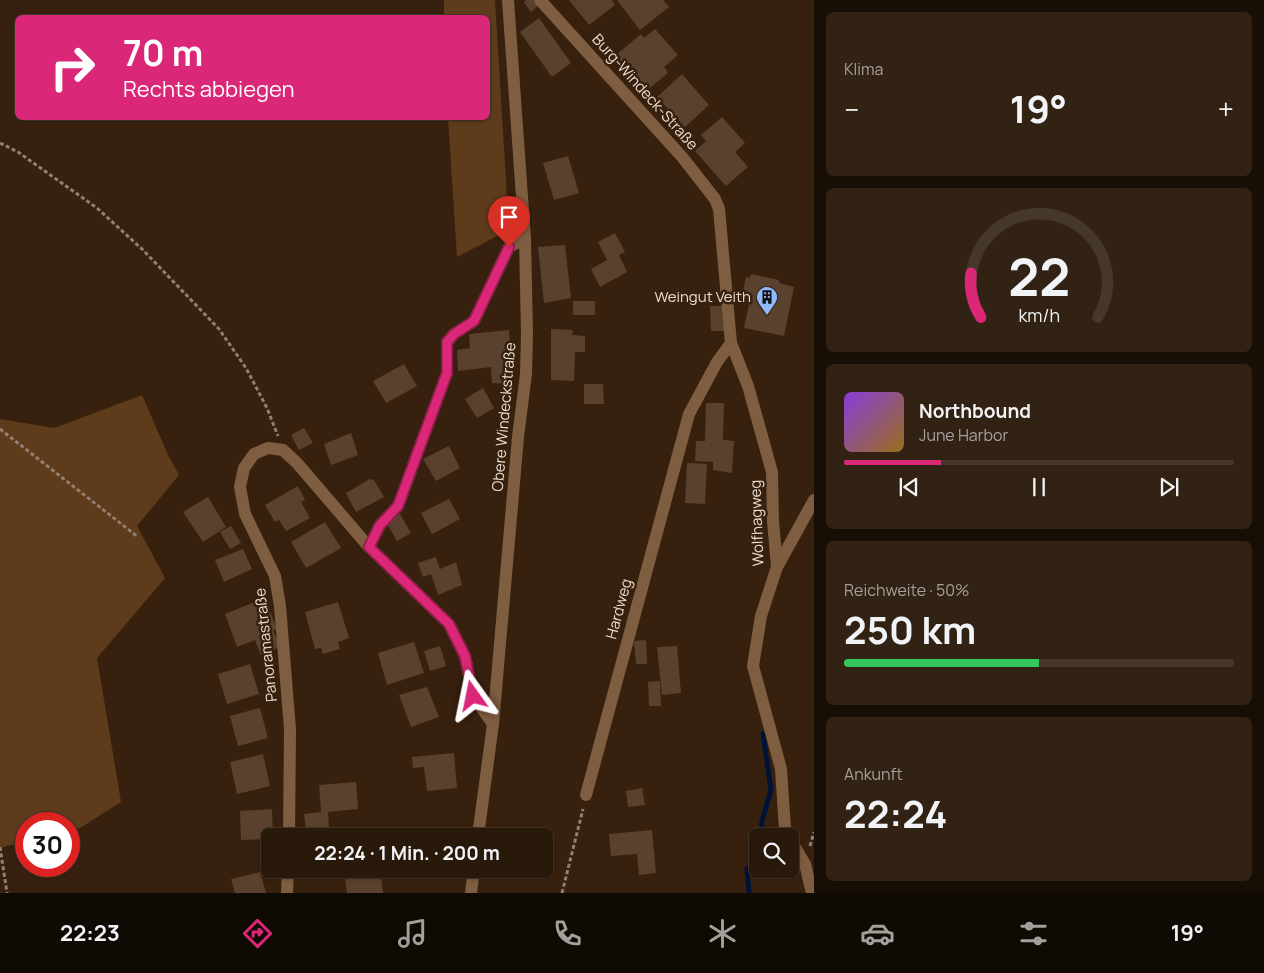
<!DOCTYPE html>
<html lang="de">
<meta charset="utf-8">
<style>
:root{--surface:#29190a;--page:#312213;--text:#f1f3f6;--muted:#a5a09c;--line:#45382b;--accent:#db2777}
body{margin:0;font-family:Manrope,sans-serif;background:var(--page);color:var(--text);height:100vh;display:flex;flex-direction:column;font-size:19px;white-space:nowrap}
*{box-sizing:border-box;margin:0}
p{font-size:16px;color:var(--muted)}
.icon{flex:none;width:28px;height:28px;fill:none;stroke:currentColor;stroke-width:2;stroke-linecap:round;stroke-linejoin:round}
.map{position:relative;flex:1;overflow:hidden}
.panel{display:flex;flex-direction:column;gap:12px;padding:12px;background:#170e06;width:450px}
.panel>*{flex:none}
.banner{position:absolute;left:15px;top:15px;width:475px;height:105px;border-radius:8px;box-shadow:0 1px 4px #0004,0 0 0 1px var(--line);background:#db2777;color:#fff;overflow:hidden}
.fabs{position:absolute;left:749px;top:828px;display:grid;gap:10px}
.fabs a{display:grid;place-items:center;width:50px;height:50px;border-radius:8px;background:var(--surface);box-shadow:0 1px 4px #0004,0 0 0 1px var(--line);font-size:25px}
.speed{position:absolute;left:15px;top:812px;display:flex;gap:10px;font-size:25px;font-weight:700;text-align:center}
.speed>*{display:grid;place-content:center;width:65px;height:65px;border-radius:50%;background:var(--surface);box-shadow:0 1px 4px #0004,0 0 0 1px var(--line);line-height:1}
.speed .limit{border:8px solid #d22;background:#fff;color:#111}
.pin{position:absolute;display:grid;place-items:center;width:42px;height:42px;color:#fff;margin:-51px -21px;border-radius:50% 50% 50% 0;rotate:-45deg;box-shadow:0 0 5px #0007}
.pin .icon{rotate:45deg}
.me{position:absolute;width:55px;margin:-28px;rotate:348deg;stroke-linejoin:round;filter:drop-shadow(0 0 4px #0008)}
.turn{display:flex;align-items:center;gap:18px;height:105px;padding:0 25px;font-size:22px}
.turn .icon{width:65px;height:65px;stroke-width:2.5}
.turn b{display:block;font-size:35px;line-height:42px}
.big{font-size:38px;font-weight:700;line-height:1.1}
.panel .widget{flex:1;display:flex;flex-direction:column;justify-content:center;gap:8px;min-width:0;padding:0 18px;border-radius:8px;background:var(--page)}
.panel .dial{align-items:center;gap:0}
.dial svg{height:130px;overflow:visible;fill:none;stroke:var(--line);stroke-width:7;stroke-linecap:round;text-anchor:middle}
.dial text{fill:var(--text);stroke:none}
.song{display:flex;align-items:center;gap:15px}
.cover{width:60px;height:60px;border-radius:8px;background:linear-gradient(135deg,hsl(270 70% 55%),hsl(40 70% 35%))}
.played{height:5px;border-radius:2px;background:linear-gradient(90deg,var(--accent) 25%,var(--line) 25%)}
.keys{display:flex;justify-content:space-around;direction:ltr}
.heat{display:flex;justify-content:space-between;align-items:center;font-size:28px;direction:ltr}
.charge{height:8px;border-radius:4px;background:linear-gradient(90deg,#34c759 50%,var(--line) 0)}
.trip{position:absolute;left:261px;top:828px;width:292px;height:50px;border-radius:8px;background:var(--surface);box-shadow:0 1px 4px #0004,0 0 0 1px var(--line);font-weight:700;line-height:50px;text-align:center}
.tabs{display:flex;height:80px;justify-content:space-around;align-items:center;background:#100a04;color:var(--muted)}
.tabs .icon{width:35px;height:35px}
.tabs .on{color:var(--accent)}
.tabs b{font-size:22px;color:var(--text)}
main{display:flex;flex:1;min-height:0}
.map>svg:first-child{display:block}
.green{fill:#5e3b1b}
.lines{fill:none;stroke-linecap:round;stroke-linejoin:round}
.stream{stroke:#001235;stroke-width:5}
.building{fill:#59412d}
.path{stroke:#917f70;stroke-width:3;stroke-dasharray:4 2.5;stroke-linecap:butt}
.minor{stroke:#7f5d40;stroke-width:12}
.route-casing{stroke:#8e194d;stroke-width:12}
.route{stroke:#db2777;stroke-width:9}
.labels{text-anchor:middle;stroke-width:5;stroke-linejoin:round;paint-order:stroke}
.street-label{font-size:15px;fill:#eadcd0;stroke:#37210e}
.poi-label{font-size:15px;fill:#eadcd0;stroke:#37210e;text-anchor:end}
</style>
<main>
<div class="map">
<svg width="814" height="893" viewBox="0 0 814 893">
<rect width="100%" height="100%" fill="#37210e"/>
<g class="green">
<path d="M 444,0 L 495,0 L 509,230 L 457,257 L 448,118 L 488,118 L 488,18 L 444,17 Z"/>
<path d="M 142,395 L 169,457 L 179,475 L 137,526 L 165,578 L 97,658 L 121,802 L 80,828 L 69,831 L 69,824 L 26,824 L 26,841 L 0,848 L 0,419 L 54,428 Z"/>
</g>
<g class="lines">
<g class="stream">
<path d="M 761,836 L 762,821 L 771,790 L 763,734"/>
<path d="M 749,893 L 747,869 L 758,858"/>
</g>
</g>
<g class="building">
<path d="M 526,0 L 535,0 L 539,5 L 531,12 L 524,2 Z"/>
<path d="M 569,0 L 612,0 L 615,5 L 589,25 Z"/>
<path d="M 617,0 L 663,0 L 669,7 L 640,30 Z"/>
<path d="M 539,18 L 571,63 L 552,77 L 520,32 Z"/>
<path d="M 655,29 L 678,55 L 664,67 L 668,73 L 646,91 L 616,55 L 641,34 L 644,38 Z"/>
<path d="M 682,74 L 709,105 L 685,127 L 657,97 Z"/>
<path d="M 722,117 L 745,143 L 735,152 L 748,167 L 726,186 L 695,151 L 706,141 L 701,135 Z"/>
<path d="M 568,156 L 579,193 L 554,200 L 543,163 Z"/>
<path d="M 615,233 L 625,252 L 619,255 L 627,272 L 600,287 L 591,269 L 607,260 L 598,242 Z"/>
<path d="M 565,245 L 571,298 L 544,303 L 538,247 Z"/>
<path d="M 751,274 L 779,280 L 779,283 L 794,287 L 784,336 L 744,328 L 749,304 L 741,302 L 746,277 L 750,278 Z"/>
<rect x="573" y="301" width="22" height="14"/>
<path d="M 710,306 L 724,306 L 724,331 L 711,331 Z"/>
<path d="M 551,329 L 573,330 L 572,335 L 585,336 L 585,352 L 575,352 L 574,381 L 551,380 Z"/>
<path d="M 509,330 L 512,384 L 492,383 L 491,367 L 458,371 L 457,350 L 470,348 L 469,334 Z"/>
<path d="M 404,364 L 417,386 L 386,403 L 373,381 Z"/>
<path d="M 584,384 L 603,384 L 604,404 L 584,404 Z"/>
<path d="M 483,388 L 494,408 L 477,418 L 465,399 Z"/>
<path d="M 706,403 L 724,403 L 723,440 L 734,441 L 732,473 L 713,470 L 713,462 L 695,461 L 696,441 L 705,441 Z"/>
<path d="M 304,428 L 313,443 L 299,450 L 291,435 Z"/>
<path d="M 351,433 L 358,455 L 331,465 L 324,444 Z"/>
<path d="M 449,446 L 460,468 L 436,481 L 423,459 Z"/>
<path d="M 687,463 L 707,464 L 705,504 L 685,503 Z"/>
<path d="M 370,479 L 374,480 L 384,497 L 356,512 L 346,493 Z"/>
<path d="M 298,486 L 305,500 L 301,502 L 310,518 L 286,531 L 279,520 L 275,522 L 265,505 Z"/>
<path d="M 208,497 L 226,527 L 203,542 L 183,512 Z"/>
<path d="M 449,499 L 460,519 L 432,534 L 421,513 Z"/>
<path d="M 400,514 L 411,533 L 397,541 L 386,522 Z"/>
<path d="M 325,522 L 341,548 L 306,568 L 291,542 Z"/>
<path d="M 231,526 L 241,543 L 230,549 L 220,532 Z"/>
<path d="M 243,549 L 252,569 L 224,582 L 215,560 Z"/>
<path d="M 436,557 L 440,569 L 456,562 L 462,585 L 438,595 L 431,574 L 423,577 L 418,563 Z"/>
<path d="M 265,598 L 277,629 L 273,630 L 280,647 L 261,655 L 255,640 L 237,647 L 225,614 Z"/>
<path d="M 338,602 L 349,638 L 338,642 L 340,649 L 323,654 L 321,648 L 315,649 L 305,612 Z"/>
<path d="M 646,640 L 647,664 L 636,664 L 634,641 Z"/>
<path d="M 414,642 L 424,673 L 387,685 L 378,653 Z"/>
<path d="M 440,646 L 446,666 L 430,671 L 424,651 Z"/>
<path d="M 677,646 L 681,693 L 662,695 L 657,647 Z"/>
<path d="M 250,664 L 259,694 L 227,704 L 218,674 Z"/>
<path d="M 660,681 L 661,706 L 649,706 L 648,682 Z"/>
<path d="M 427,687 L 439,717 L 411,727 L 399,695 Z"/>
<path d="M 260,708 L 268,738 L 238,746 L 230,716 Z"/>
<path d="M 454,753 L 457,788 L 427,791 L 424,767 L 413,768 L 412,757 Z"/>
<path d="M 263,754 L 270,786 L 237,794 L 230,762 Z"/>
<path d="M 356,782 L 358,809 L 328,812 L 329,827 L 306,829 L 304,814 L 321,812 L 319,785 Z"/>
<path d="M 642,788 L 645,805 L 628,807 L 626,791 Z"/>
<path d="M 272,809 L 273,836 L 270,836 L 270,839 L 241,840 L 240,811 Z"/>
<path d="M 652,830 L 656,873 L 639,875 L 637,854 L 611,856 L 609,834 Z"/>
<path d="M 355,869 L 380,869 L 383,893 L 347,893 L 344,870 Z"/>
<path d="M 260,872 L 266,893 L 235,893 L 231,879 Z"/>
</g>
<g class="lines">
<g class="path">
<path d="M 0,143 L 18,152 L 97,208 L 143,250 L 219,329 L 246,368 L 267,408 L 278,436"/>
<path d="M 0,429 L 138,537"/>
<path d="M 810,846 L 814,832"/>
<path d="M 0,847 L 7,893"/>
<path d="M 562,893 L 583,809"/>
</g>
<g class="minor">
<path d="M 540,0 L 683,158 L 715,199 L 719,209 L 731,343 L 748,386 L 772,472 L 773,521 L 777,567 L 761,616 L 753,666 L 781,769 L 785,830 L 788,836"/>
<path d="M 369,547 L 380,525 L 398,506 L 447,373 L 447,342 L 454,334 L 474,321 L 509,247 L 525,239"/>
<path d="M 777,567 L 814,500"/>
<path d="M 586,795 L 689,414 L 717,362 L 731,343"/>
<path d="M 289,836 L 290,729 L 280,606 L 275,576 L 245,514 L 240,487 L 244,468 L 254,454 L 268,448 L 283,450 L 297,463 L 369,547 L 449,624 L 465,656 L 473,696 L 493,724"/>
<path d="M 478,836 L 493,724 L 518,437 L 526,374 L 527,334 L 525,239 L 508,0"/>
<path d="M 790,839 L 805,864 L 812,893"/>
<path d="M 287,893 L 288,869"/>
<path d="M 471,893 L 474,869"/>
</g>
</g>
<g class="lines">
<g class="route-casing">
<path id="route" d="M 473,696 L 465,656 L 449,624 L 369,547 L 380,525 L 398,506 L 447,373 L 447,342 L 454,334 L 474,321 L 509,247"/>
</g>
<use href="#route" class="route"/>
</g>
<defs>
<g id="building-pin" transform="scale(1.125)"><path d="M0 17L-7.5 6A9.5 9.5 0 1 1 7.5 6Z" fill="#8eb9fc" stroke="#37210e"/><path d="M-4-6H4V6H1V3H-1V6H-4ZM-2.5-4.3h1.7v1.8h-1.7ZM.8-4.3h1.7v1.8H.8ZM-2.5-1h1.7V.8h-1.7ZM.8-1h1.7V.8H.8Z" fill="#111"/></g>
</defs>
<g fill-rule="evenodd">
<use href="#building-pin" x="767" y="297"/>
</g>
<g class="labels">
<g class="street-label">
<text transform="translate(645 92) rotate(48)" y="5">Burg-Windeck-Straße</text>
<text transform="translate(504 417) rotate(-85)" y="5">Obere Windeckstraße</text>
<text transform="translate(757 523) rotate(-92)" y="5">Wolfhagweg</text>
<text transform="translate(619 609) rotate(-75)" y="5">Hardweg</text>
<text transform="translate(266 645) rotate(-96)" y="5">Panoramastraße</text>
</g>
<g class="poi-label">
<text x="751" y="302">Weingut Veith</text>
</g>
</g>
</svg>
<div class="fabs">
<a><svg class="icon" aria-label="search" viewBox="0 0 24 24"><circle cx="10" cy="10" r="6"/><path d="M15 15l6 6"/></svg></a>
</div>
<div class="speed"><div class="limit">30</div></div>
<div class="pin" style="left:509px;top:247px;background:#d93025"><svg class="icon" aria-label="arrive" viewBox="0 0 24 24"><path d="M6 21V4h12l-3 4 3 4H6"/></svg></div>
<svg class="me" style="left:473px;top:696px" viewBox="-20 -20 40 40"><path d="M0-17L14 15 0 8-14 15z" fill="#db2777" stroke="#fff" stroke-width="4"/></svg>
<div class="trip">22:24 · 1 Min. · 200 m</div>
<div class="banner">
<div class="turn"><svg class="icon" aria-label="right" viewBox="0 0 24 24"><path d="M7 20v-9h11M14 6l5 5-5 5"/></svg><div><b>70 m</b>Rechts abbiegen</div></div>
</div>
</div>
<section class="panel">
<div class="widget"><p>Klima</p>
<div class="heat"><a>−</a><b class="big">19°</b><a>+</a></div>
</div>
<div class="widget dial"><svg viewBox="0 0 100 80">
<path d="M14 69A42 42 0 1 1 86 69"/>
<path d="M14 69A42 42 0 0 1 8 42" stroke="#db2777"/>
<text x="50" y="56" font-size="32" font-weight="700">22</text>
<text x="50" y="72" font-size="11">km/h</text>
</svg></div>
<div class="widget">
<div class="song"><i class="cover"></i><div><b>Northbound</b><p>June Harbor</p></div></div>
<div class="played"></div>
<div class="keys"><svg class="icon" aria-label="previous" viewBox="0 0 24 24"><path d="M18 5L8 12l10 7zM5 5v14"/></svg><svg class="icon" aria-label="pause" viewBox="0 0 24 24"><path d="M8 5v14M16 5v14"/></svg><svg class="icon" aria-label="next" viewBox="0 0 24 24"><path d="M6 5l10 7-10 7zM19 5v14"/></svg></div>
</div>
<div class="widget"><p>Reichweite · 50%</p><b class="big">250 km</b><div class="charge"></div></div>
<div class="widget"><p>Ankunft</p><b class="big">22:24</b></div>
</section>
</main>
<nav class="tabs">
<b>22:23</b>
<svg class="icon on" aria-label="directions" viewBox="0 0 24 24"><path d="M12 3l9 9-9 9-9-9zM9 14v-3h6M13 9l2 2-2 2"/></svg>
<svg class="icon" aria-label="music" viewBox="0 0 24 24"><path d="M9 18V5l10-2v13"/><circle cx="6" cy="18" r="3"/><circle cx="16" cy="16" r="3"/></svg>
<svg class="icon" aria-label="phone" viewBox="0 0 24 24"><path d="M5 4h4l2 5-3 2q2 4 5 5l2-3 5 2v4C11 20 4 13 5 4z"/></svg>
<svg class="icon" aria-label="climate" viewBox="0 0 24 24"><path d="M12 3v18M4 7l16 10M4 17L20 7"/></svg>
<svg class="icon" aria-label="car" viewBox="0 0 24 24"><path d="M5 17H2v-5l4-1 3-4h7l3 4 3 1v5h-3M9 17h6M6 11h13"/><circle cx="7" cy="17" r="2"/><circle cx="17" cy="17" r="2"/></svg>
<svg class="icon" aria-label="filters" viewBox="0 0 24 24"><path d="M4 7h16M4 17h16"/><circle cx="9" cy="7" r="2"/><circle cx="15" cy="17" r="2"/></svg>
<b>19°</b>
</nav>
